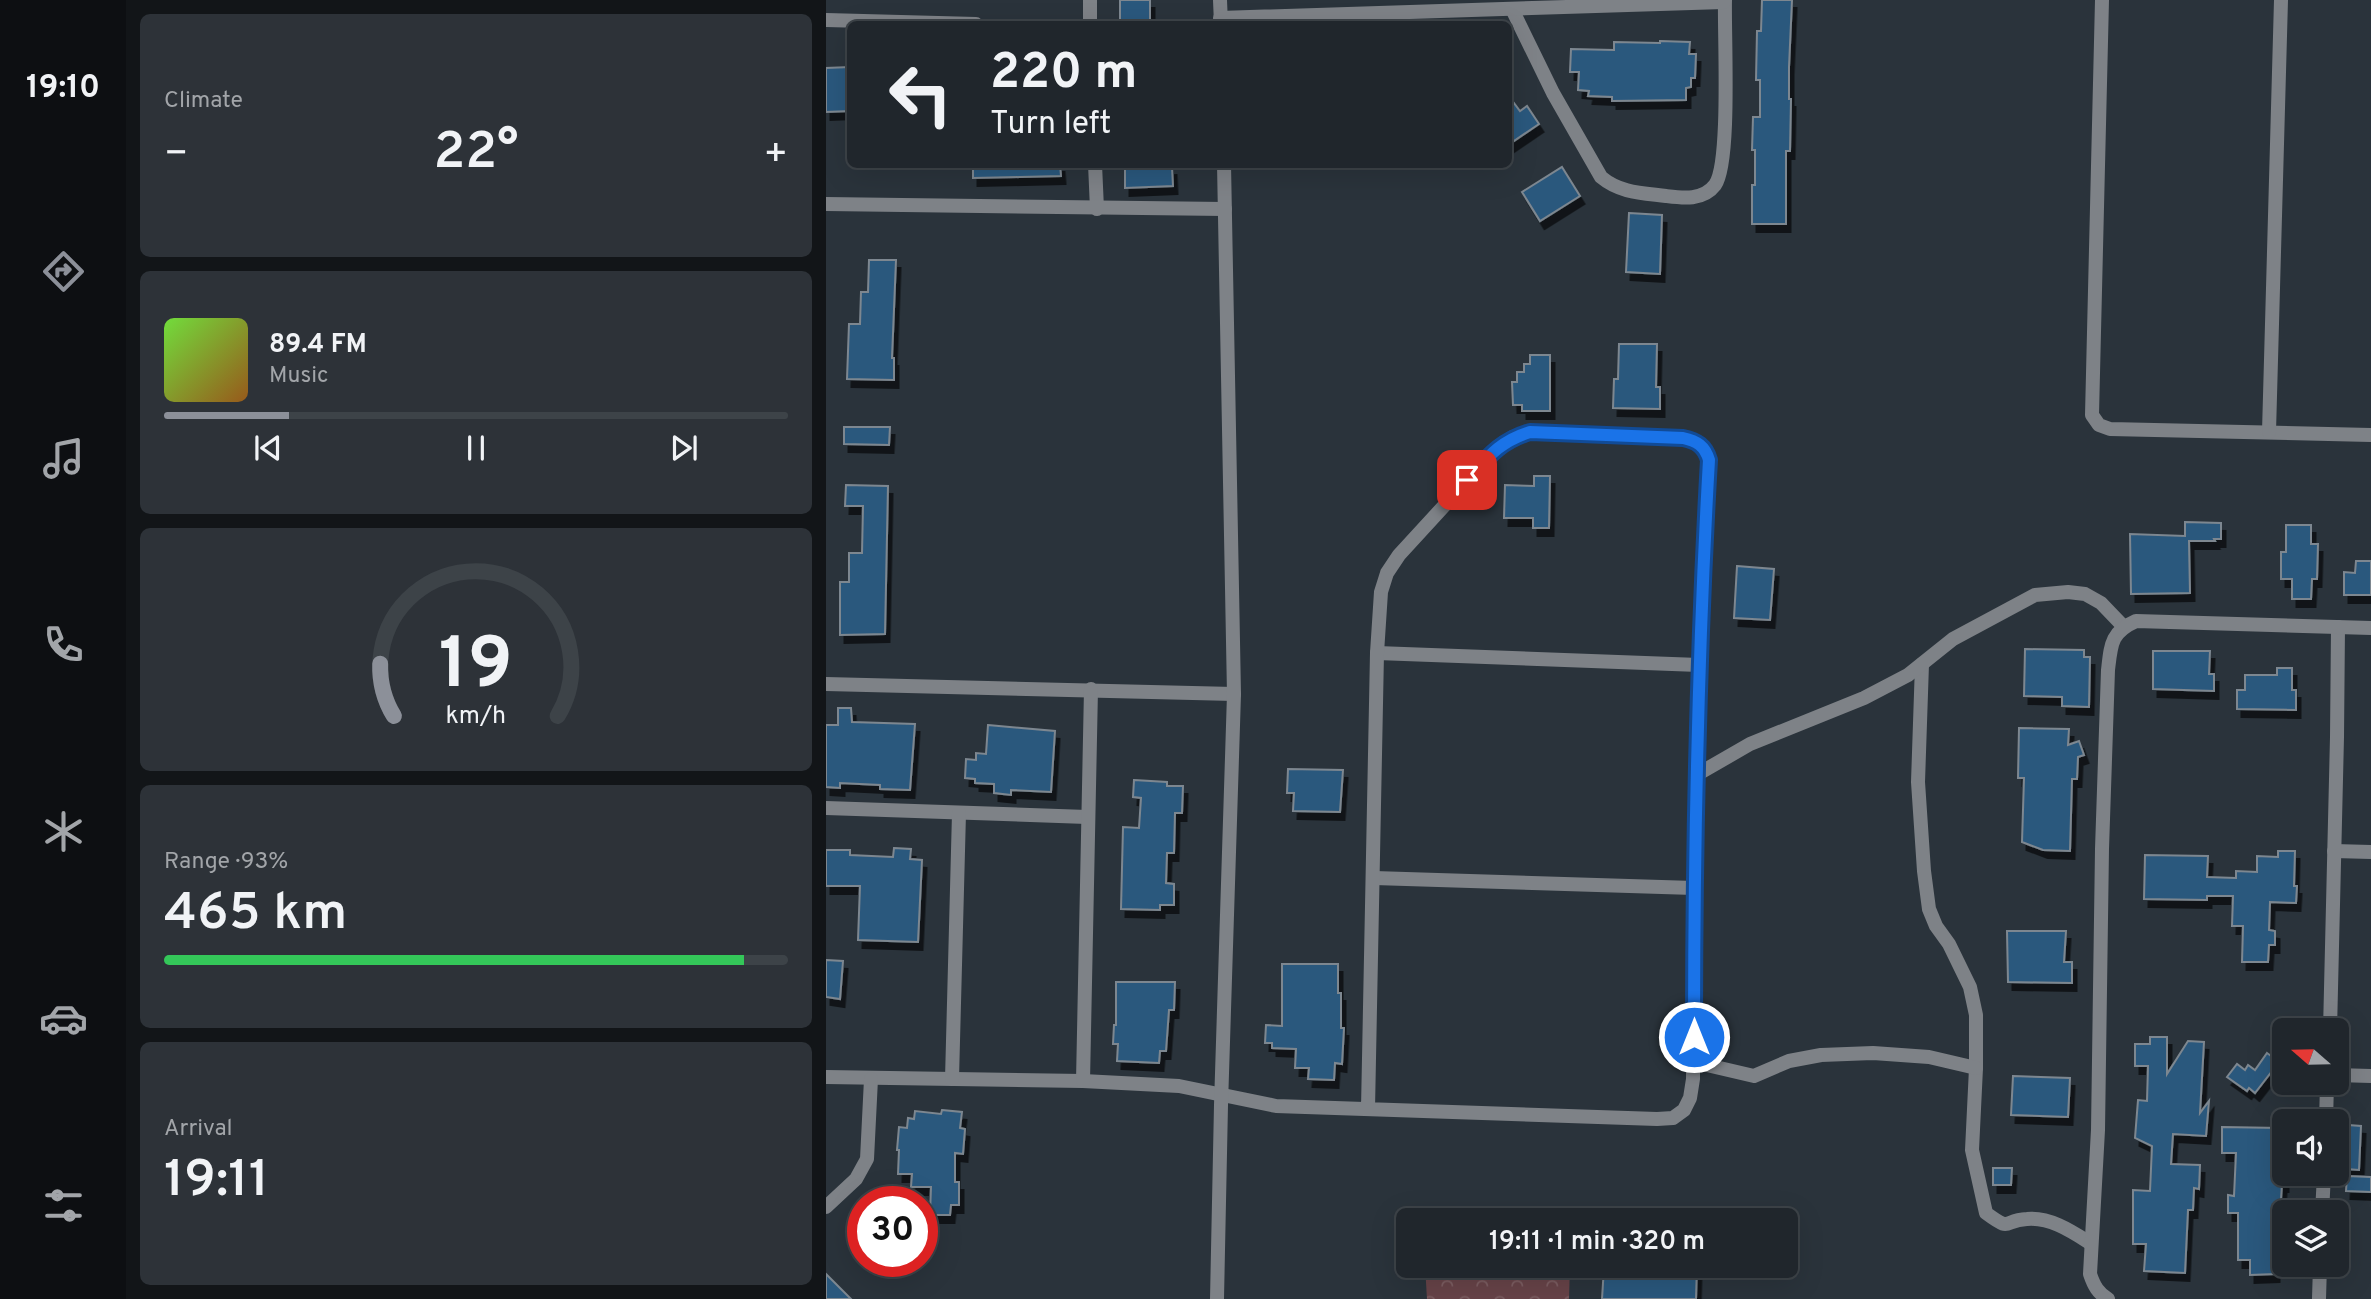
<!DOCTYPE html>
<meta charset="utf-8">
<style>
:root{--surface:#20262c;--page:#2d3238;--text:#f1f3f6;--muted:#a2a5a9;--line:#3d4348;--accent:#8c9099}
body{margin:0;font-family:Overpass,sans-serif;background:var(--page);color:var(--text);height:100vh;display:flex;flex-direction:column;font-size:26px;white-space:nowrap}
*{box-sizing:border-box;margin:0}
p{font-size:23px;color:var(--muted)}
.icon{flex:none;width:38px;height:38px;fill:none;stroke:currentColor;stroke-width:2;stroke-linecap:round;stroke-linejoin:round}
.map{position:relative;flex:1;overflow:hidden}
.panel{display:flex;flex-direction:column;gap:14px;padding:14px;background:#121518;width:700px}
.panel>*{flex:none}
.guide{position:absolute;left:21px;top:21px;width:665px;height:147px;border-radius:10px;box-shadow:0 7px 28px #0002,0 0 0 2px var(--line);background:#20262c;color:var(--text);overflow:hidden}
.needle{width:46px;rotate:290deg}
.fabs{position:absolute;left:1446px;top:1018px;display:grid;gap:14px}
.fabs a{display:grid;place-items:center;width:77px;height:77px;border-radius:10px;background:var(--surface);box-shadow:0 7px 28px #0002,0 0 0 2px var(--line);font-size:35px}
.speed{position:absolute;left:21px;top:1186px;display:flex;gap:14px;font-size:35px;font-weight:700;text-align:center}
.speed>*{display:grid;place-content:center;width:91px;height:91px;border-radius:50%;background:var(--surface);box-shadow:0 7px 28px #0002,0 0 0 2px var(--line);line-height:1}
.speed .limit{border:10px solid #d22;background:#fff;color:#111}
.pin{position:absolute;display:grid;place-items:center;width:60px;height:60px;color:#fff;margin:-30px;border-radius:14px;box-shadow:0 4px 10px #0006}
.me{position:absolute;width:77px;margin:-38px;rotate:0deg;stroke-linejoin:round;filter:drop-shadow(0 0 5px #0008)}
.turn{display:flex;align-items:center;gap:24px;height:147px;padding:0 28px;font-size:32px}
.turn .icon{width:91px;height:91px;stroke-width:2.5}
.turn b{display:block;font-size:49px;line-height:60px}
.big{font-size:52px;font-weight:600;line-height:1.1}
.panel .tile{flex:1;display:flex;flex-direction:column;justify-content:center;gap:10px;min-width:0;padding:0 24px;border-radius:10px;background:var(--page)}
.panel .dial{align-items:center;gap:0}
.dial svg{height:182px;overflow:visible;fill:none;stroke:var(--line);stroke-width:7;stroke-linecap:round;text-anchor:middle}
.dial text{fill:var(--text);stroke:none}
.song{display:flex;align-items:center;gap:21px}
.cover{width:84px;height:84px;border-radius:10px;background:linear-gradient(135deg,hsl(100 70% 55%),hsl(30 70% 35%))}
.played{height:7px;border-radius:4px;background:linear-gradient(90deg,var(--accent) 20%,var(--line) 20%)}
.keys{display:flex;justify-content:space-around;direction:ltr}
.heat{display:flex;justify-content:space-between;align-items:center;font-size:38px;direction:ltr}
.charge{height:10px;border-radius:5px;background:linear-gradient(90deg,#34c759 93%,var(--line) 0)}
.trip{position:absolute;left:570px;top:1208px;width:402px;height:70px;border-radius:10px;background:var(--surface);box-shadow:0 7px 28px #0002,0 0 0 2px var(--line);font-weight:600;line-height:70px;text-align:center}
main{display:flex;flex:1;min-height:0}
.tab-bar{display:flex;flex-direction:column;width:126px;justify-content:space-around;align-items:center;background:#0d0f12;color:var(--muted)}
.tab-bar .icon{width:49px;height:49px}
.tab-bar .current{color:var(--accent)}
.tab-bar b{font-size:32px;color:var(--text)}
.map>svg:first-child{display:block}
.park{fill:url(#park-crowns)}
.building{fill:#2b587d;stroke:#7d8790;stroke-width:2;filter:url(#shadow)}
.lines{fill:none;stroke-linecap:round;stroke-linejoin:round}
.street{stroke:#7e8287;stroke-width:14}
.route-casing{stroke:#114b97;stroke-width:18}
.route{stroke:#1a73e8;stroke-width:12}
</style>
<main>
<nav class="tab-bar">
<b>19:10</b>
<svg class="icon current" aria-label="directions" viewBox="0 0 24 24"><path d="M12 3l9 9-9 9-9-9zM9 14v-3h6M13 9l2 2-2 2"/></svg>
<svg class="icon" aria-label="music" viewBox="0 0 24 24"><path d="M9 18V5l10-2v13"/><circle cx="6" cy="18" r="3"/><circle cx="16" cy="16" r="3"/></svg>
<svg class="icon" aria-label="phone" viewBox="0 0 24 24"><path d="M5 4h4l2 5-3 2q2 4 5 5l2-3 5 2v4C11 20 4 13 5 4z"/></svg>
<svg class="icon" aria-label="climate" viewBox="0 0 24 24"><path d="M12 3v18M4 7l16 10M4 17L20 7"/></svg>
<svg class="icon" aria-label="car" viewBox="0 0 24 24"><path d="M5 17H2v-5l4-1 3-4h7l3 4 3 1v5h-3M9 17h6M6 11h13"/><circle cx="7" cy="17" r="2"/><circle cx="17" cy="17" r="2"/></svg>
<svg class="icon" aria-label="filters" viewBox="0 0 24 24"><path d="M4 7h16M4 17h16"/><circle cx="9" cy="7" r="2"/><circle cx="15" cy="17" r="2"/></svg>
</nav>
<section class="panel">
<div class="tile"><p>Climate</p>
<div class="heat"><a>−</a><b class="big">22°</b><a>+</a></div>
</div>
<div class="tile">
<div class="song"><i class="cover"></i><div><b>89.4 FM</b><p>Music</p></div></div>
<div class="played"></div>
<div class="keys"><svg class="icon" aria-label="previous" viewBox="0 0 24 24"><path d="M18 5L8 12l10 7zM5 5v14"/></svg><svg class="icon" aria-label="pause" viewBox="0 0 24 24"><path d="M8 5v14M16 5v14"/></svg><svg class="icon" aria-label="next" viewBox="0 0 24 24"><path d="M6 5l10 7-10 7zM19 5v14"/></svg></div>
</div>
<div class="tile dial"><svg viewBox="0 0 100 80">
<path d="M14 69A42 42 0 1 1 86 69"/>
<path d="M14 69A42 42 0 0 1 8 46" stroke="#8c9099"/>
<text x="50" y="56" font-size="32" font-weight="700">19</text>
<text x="50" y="72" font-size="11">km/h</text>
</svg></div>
<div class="tile"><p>Range · 93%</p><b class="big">465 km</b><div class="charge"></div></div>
<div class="tile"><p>Arrival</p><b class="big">19:11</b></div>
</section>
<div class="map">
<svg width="1545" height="1299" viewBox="0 0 1545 1299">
<defs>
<pattern id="park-crowns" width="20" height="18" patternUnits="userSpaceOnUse" patternTransform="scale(1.75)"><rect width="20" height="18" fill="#674348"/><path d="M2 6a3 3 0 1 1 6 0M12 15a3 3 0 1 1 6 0" fill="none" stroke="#7c5e62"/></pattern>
<filter id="shadow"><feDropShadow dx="4.5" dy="8" stdDeviation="0" flood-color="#0009"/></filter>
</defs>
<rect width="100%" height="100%" fill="#2a333b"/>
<path class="park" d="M 599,1265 L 744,1265 L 743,1299 L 601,1299 Z"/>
<g class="building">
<path d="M 294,0 L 324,0 L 324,20 L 294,21 Z"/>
<path d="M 936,0 L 966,0 L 963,67 L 963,99 L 965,99 L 964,151 L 960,151 L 960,224 L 926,224 L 926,185 L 929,185 L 929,150 L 926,150 L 927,117 L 934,117 L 934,80 L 930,80 L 931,31 L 935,31 Z"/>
<path d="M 834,41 L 864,42 L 863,54 L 870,54 L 869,78 L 865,78 L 865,87 L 860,88 L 860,100 L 786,101 L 786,97 L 762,96 L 763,91 L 752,90 L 753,72 L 744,72 L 745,49 L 788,50 L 788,42 L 834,43 Z"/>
<path d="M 24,67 L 24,111 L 0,112 L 0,68 Z"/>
<path d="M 682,95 L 694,111 L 701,106 L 713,124 L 682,145 Z"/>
<path d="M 147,164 L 234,164 L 235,176 L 147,178 Z"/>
<path d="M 346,167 L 347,186 L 299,188 L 299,169 Z"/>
<path d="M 736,167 L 754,196 L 714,221 L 696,192 Z"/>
<path d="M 803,213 L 836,215 L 834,274 L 800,272 Z"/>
<path d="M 43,260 L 70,260 L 66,358 L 68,358 L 68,380 L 21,379 L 23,324 L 34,324 L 35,292 L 42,292 Z"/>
<path d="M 793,344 L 831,344 L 830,387 L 834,387 L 834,409 L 787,408 L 788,379 L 792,379 Z"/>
<path d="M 704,355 L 724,355 L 724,411 L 696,411 L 696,405 L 687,405 L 686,382 L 691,382 L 691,372 L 698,372 L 698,364 L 704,364 Z"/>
<path d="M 18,427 L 64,427 L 63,445 L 18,444 Z"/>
<path d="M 708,476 L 724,476 L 723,528 L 707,528 L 707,518 L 678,518 L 679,485 L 708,486 Z"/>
<path d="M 20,485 L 62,486 L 59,634 L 14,635 L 14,582 L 23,582 L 23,553 L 36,553 L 37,506 L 19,506 Z"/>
<path d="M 1359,522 L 1395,523 L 1395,539 L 1388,539 L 1389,541 L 1363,541 L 1364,593 L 1305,594 L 1304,534 L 1359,536 Z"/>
<path d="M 1460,525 L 1485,525 L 1485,544 L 1492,544 L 1491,579 L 1486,579 L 1485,599 L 1466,599 L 1466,579 L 1455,579 L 1455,552 L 1460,552 Z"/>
<path d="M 1530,561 L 1545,561 L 1545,595 L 1518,595 L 1518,572 L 1529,573 Z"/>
<path d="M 911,566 L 948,569 L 944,620 L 908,618 Z"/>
<path d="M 1199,649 L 1258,650 L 1258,657 L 1264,657 L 1263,707 L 1236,706 L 1236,697 L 1198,696 Z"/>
<path d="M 1327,651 L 1384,651 L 1383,674 L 1388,674 L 1388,691 L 1327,689 Z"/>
<path d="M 1451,668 L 1466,668 L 1466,690 L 1470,690 L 1470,710 L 1411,709 L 1411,690 L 1419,690 L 1419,675 L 1451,675 Z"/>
<path d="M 12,708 L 25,708 L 26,722 L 89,724 L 84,790 L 54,789 L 54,785 L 14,783 L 14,788 L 0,787 L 0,725 L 12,725 Z"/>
<path d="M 162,725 L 229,731 L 225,792 L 185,790 L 185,795 L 168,793 L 168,784 L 149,783 L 149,779 L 139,778 L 140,759 L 150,760 L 150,753 L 160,754 Z"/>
<path d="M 1193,728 L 1243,729 L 1242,745 L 1253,741 L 1258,755 L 1252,757 L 1251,779 L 1246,779 L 1244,851 L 1217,850 L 1196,842 L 1198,778 L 1192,778 Z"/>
<path d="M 462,769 L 517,770 L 514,812 L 467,811 L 468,793 L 461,793 Z"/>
<path d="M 308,780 L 341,782 L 341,786 L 357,786 L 356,813 L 349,813 L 348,853 L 341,853 L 340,883 L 348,884 L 348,905 L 334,905 L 334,910 L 295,909 L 297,827 L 313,828 L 315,798 L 307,797 Z"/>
<path d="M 68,848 L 85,849 L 84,859 L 96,860 L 92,942 L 32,940 L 34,886 L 0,886 L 0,850 L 24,850 L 24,855 L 67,857 Z"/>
<path d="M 1452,851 L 1469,851 L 1468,886 L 1471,886 L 1470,903 L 1444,902 L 1443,930 L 1449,931 L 1449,945 L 1443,945 L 1442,962 L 1416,962 L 1417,926 L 1406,926 L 1407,896 L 1381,896 L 1381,900 L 1318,899 L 1319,855 L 1382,856 L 1381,877 L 1410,878 L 1410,871 L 1431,872 L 1431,856 L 1452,857 Z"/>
<path d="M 1181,931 L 1240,931 L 1238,962 L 1246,962 L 1246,983 L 1182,982 Z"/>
<path d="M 0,960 L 17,961 L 14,999 L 0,997 Z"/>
<path d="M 456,964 L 512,964 L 512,993 L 515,993 L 515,1028 L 518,1028 L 516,1064 L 509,1063 L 508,1080 L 482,1079 L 483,1068 L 469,1068 L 470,1049 L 446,1048 L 446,1043 L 439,1043 L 440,1025 L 456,1026 Z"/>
<path d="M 290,982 L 349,982 L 348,1010 L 343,1010 L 340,1051 L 334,1051 L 333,1063 L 291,1061 L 292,1044 L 287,1044 L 288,1025 L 290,1025 Z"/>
<path d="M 1324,1037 L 1341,1037 L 1341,1074 L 1362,1041 L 1378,1042 L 1374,1113 L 1383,1101 L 1380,1136 L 1347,1134 L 1345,1164 L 1374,1165 L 1373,1189 L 1368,1188 L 1367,1210 L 1362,1210 L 1359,1273 L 1318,1271 L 1320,1244 L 1307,1244 L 1307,1190 L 1324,1191 L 1326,1146 L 1309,1138 L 1312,1100 L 1321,1101 L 1322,1066 L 1309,1066 L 1309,1044 L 1324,1044 Z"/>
<path d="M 1441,1053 L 1453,1062 L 1429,1093 L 1423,1088 L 1421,1091 L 1401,1077 L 1411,1064 L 1419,1070 L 1422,1065 L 1429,1070 Z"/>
<path d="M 1187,1076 L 1244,1078 L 1242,1117 L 1185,1115 Z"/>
<path d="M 116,1110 L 136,1112 L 134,1128 L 139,1129 L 137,1154 L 129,1153 L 129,1182 L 133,1182 L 133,1205 L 125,1205 L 124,1215 L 104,1215 L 105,1187 L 85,1187 L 86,1174 L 72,1174 L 73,1150 L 71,1150 L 73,1127 L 81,1128 L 82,1118 L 88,1119 L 89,1111 L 115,1114 Z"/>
<path d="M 1522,1125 L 1535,1126 L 1533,1170 L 1520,1169 Z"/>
<path d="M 1396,1127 L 1455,1128 L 1454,1166 L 1458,1166 L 1458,1184 L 1456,1184 L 1454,1215 L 1450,1215 L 1449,1274 L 1424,1275 L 1424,1260 L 1412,1260 L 1412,1213 L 1402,1213 L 1402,1195 L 1408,1196 L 1410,1153 L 1396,1153 Z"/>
<path d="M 1167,1168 L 1186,1168 L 1185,1185 L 1167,1185 Z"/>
<path d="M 1521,1176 L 1545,1177 L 1545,1192 L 1520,1191 Z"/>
<path d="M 781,1265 L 871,1265 L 870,1299 L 776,1299 L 778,1267 Z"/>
<path d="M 0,1274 L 25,1299 L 0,1299 Z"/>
</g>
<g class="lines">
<g class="street">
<path d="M 264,0 L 264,24"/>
<path d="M 394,0 L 395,24"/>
<path d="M 1276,0 L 1266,415 L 1273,425 L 1284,429 L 1545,435"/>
<path d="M 686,9 L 727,93 L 775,177 C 794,193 816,193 840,196 C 856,198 877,201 889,185 C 905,163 898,35 899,0"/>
<path d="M 394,18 L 898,2"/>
<path d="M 0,20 L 150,24"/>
<path d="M 269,164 L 271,209"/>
<path d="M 0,204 L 399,209"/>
<path d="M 1443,432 L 1455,0"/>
<path d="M 551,653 L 873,665"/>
<path d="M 1096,664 L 1092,782 L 1098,871 L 1103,909 L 1110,926 L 1123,944 L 1144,987 L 1150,1015 L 1150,1068 L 1146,1150 L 1160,1213 C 1187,1233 1176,1220 1201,1219 C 1224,1217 1245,1231 1264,1243"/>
<path d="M 0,684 L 408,694"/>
<path d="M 872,774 L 924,744 L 1038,698 L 1082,675 L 1127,639 L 1209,595 L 1242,592 L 1259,594 L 1275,603 L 1298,627"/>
<path d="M 0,808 L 261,817"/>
<path d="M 1508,851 L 1545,852"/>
<path d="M 548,878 L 868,888"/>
<path d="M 1504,1031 L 1511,737 L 1512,627"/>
<path d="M 868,1062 L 928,1076 L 963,1061 L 995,1055 L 1047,1053 L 1103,1057 L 1150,1068"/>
<path d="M 1510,1075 L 1545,1076"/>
<path d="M 0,1077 L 257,1081 L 353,1086 L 450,1106 L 831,1119 L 847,1118 L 858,1110 L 864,1098 L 867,1079 L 868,888 L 873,665 L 883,460 C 879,446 871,441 857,438 L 704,432 L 687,437 L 673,446 L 573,555 L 561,573 L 555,592 L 551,653 L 542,1109"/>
<path d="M 126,1079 L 133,813"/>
<path d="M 257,1081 L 265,689"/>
<path d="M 1500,1122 L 1501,1083"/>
<path d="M 0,1207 L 30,1179 L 41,1159 L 45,1079"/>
<path d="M 1496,1213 L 1498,1174"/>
<path d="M 391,1299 L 395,1105 L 408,694 L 398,164"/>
<path d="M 1282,1299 C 1272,1293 1268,1286 1264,1274 L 1272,1130 L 1276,849 L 1282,670 C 1285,644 1285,632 1310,621 L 1545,628"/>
<path d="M 1493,1299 L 1494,1265"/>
</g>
</g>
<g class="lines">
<g class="route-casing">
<path id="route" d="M 641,480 C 662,457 674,441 704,432 L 857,438 C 871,441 879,446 883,460 C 872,652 868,845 868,1037"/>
</g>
<use href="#route" class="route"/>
</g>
</svg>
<div class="fabs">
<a><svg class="needle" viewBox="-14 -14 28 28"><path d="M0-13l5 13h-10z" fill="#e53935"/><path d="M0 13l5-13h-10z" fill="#a2a5a9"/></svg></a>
<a><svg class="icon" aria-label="sound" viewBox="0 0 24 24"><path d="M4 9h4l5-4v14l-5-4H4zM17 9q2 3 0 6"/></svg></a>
<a><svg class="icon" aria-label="layers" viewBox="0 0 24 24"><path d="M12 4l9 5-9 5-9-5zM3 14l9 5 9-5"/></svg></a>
</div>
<div class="speed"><div class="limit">30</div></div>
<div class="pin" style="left:641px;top:480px;background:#d93025"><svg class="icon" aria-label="arrive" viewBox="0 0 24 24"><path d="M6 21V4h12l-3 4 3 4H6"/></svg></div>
<svg class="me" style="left:868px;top:1037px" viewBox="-20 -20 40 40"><circle r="17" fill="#1a73e8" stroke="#fff" stroke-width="3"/><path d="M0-11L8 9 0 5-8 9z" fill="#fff"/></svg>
<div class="trip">19:11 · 1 min · 320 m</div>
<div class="guide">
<div class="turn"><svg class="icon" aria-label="left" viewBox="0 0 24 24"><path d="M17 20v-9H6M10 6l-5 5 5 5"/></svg><div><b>220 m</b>Turn left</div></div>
</div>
</div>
</main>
